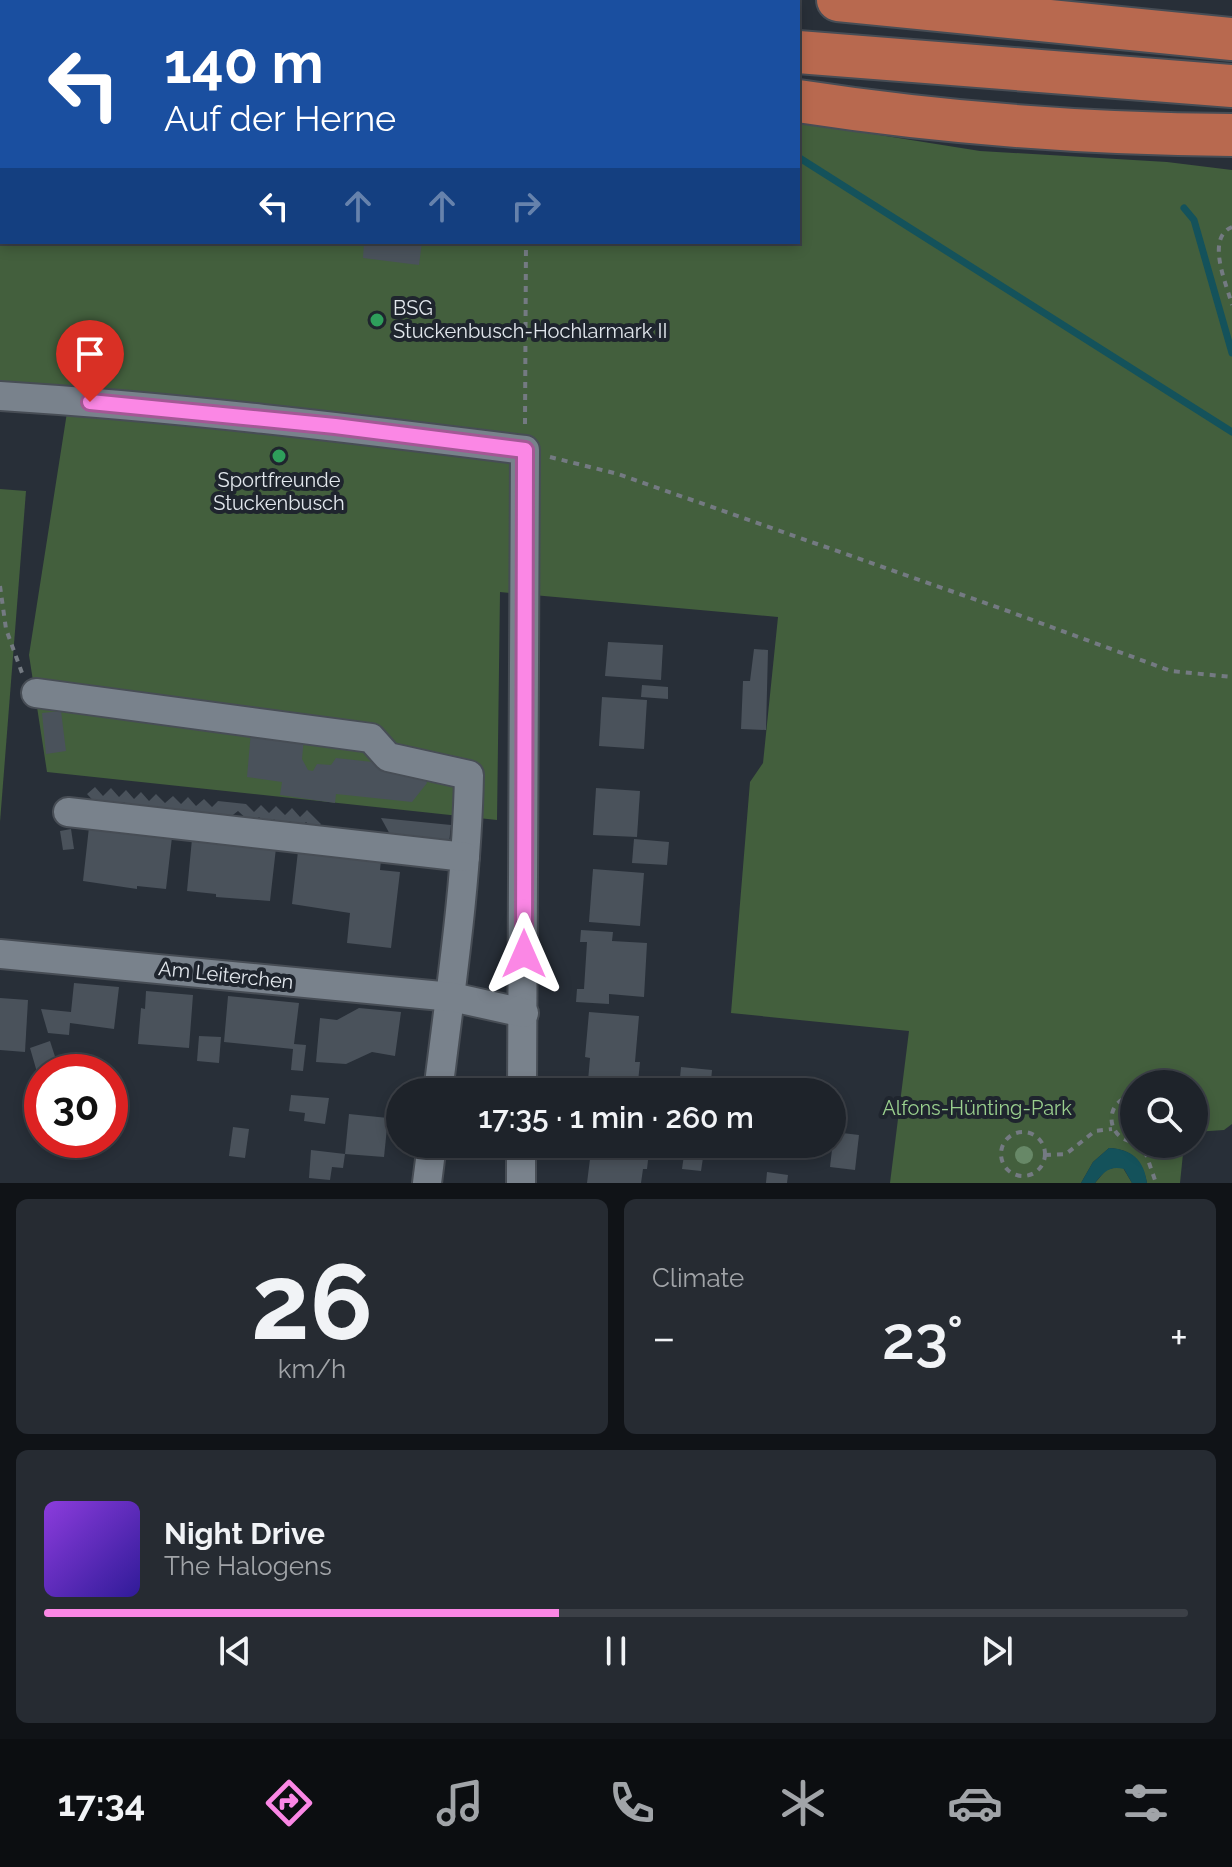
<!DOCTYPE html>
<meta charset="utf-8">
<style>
:root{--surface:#1e232a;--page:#262b32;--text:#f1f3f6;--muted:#a1a4a8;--line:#3c4047;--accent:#fb87e5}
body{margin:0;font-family:Raleway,sans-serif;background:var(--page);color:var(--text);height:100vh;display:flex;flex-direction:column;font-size:30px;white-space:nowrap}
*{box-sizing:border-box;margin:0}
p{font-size:26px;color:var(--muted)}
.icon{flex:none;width:44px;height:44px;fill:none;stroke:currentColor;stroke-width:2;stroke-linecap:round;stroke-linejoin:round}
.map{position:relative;height:1183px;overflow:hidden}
.side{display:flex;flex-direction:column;gap:16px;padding:16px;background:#101317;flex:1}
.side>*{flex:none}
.top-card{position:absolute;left:0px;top:0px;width:800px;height:244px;box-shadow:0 4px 12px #0003,0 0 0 2px var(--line);background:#1a4fa0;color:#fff;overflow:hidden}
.controls{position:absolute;left:1120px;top:1070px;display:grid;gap:16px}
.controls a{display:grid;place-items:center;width:88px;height:88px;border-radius:50%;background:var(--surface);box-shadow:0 4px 12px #0003,0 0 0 2px var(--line);font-size:40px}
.speed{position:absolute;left:24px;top:1054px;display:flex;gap:16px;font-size:40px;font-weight:700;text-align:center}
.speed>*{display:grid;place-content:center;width:104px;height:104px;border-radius:50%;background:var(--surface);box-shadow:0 4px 12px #0003,0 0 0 2px var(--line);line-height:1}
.speed .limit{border:12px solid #d22;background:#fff;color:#111}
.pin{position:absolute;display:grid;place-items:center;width:68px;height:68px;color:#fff;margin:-82px -34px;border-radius:50% 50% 50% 0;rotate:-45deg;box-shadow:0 0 8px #0007}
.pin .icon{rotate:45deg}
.me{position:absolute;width:88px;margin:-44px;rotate:0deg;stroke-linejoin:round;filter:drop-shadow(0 0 6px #0008)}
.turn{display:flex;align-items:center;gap:28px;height:168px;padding:0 32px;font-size:36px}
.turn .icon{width:104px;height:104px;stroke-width:2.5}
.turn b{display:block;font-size:56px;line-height:68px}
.lanes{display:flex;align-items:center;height:76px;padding:0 32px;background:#0003;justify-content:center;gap:40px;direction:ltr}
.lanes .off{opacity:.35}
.big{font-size:60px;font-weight:600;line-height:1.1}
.side .widget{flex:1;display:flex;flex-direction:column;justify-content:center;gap:12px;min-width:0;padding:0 28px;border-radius:12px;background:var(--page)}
.side .dial{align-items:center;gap:0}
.dial b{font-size:104px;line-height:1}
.song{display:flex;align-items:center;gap:24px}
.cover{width:96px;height:96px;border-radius:12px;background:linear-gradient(135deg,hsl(270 70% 55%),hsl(250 70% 35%))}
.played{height:8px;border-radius:4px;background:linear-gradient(90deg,var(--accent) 45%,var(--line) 45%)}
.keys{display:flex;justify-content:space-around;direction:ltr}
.heat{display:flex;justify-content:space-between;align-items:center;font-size:44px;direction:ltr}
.side .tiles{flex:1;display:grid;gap:16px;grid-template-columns:1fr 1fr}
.widget:last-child{grid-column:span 2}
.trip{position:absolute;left:386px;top:1078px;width:460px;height:80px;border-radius:40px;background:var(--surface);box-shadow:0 4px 12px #0003,0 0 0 2px var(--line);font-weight:600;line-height:80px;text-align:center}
.tabs{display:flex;height:128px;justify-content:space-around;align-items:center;background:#0c0e11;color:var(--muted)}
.tabs .icon{width:56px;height:56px}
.tabs .current{color:var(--accent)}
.tabs b{font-size:36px;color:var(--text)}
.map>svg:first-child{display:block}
.green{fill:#435f3d}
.water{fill:#14525b}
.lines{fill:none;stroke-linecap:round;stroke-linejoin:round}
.stream{stroke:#14525b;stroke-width:7}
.building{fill:#4a525b}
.minor-casing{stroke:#474d55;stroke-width:32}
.highway-casing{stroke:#474d55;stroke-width:46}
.path{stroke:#747a82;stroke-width:4;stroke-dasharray:6 6;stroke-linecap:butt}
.minor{stroke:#79828c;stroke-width:28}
.highway{stroke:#b8694f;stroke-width:42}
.tree{fill:#678867}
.route-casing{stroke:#a35895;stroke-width:20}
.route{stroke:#fb87e5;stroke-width:14}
.leisure-dot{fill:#2e9e5b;stroke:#1f252e;stroke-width:3}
.labels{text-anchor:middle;stroke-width:8;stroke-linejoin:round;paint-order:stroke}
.poi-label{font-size:20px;fill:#e2e7ed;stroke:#1f252e;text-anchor:start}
.street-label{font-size:20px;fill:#e2e7ed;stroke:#1f252e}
.park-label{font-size:20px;fill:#9ad08e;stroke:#1f252e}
</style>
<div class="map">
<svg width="1232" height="1183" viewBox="0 0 1232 1183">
<rect width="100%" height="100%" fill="#282f38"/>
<g class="green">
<path d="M 0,0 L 50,2 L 2,2 L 2,242 L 798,242 L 798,122 L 980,151 L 1167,162 L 1232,170 L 1232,1124 L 1224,1130 L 1194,1132 L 1194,1084 L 1134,1084 L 1134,1144 L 1184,1144 L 1180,1183 L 1147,1183 C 1143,1161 1132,1149 1109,1148 L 1093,1162 L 1081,1183 L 890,1183 L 909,1031 L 731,1013 L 750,782 L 763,763 L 778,617 L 500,592 L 497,820 L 47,772 L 29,655 L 68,406 L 0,402 Z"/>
<path d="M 0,489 L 26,491 L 0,822 Z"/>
<path d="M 1117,1167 L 1123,1168 L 1132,1183 L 1095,1183 L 1106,1170 Z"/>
</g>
<path class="water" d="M 1109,1148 C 1132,1149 1144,1160 1147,1183 L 1132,1183 L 1124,1169 C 1109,1165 1103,1173 1095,1183 L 1081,1183 L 1093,1162 Z"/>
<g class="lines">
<g class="stream">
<path d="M 798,157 L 1232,432"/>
<path d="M 1184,208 L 1194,220 L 1232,353"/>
</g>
</g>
<g class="building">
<path d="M 364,242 L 422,242 L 419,265 L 363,258 Z"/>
<path d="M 608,642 L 663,645 L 661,680 L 605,676 Z"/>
<path d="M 754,649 L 768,650 L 766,730 L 741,729 L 743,681 L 750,681 Z"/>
<path d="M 642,685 L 668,687 L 668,699 L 641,697 Z"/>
<path d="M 602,697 L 647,700 L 644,749 L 599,746 Z"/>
<path d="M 61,711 L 66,751 L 46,754 L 42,713 Z"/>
<path d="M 251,731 L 304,737 L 302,759 L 308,770 L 313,771 L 317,764 L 331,765 L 336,758 L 419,767 L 427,783 L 412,802 L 336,794 L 335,803 L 280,795 L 282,782 L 247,777 Z"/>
<path d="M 95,787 L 103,796 L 111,788 L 119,797 L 126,790 L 134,799 L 141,792 L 149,801 L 156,794 L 165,803 L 173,796 L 181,804 L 188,797 L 196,806 L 204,799 L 212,807 L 218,801 L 246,804 L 254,812 L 261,805 L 269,813 L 276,806 L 285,815 L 292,808 L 300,817 L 307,810 L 321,824 L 314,831 L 306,822 L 299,829 L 290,821 L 282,827 L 274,819 L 267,826 L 259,817 L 252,824 L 238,811 L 225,821 L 217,813 L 210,820 L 201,811 L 194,818 L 186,810 L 179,817 L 170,808 L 163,815 L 155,806 L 148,813 L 139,804 L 132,811 L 124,802 L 116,809 L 108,801 L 100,808 L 87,794 Z"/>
<path d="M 596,788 L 640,791 L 637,837 L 593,835 Z"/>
<path d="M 381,818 L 451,825 L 449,844 L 392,838 Z"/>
<path d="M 89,827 L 172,837 L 166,889 L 137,886 L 137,889 L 83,881 Z"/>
<path d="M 71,829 L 74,849 L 63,850 L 60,831 Z"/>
<path d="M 192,839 L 276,848 L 270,901 L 216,897 L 216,894 L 187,891 Z"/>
<path d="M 634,839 L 669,842 L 667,865 L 632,863 Z"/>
<path d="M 298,851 L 381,860 L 380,870 L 400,872 L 391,948 L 347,943 L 350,913 L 292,904 Z"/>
<path d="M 593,869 L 644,873 L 640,926 L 589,922 Z"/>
<path d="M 581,930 L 613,932 L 612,941 L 647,943 L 644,997 L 609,994 L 609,1004 L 576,1002 L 577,989 L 584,989 L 587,942 L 580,942 Z"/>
<path d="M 74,983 L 119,987 L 114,1029 L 70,1023 L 69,1035 L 48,1033 L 41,1009 L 71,1012 Z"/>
<path d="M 146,991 L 193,995 L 189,1048 L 138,1044 L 141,1008 L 145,1009 Z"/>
<path d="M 228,996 L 299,1003 L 294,1044 L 306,1045 L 303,1071 L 291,1070 L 293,1049 L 224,1042 Z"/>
<path d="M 0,998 L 28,1000 L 25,1052 L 0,1050 Z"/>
<path d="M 359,1008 L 401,1012 L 395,1056 L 372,1052 L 346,1064 L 316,1062 L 320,1018 L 337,1020 Z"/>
<path d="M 589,1012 L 639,1016 L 635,1062 L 640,1062 L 637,1092 L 587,1092 L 590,1058 L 585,1057 Z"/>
<path d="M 199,1036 L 221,1037 L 219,1063 L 197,1061 Z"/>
<path d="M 50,1041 L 60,1072 L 42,1072 L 41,1086 L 30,1048 Z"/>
<path d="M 681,1067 L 712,1070 L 710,1092 L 679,1089 Z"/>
<path d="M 291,1095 L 329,1098 L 325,1124 L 304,1121 L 305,1113 L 289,1111 Z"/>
<path d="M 349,1114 L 388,1118 L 384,1157 L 345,1154 Z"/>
<path d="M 233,1127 L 249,1129 L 245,1158 L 229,1156 Z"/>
<path d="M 834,1132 L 859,1135 L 855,1170 L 830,1167 Z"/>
<path d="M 615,1148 L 649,1152 L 647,1169 L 643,1169 L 641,1183 L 587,1183 L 591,1151 L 614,1154 Z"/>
<path d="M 685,1148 L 704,1151 L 701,1171 L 682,1169 Z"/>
<path d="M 311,1150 L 345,1154 L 343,1168 L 332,1167 L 330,1180 L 309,1178 Z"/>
<path d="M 767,1172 L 788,1175 L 787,1183 L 766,1183 Z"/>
</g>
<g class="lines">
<g class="minor-casing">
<g id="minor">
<path d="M 0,396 C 176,407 350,428 525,450 L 522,1092"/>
<path d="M 36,693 L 371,738 L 388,757 L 469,775 C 467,881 451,986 438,1092"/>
<path d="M 68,812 L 465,857"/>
<path d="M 0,954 L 452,997 L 524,1013"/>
<path d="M 521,1144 L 521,1183"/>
<path d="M 427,1183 L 432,1144"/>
</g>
</g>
<g class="highway-casing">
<g id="highway">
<path d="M 261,0 L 266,2"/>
<path d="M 314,0 L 336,2"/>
<path d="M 838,0 L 1232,39"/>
<path d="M 798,52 L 1232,86"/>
<path d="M 798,101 C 942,123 1087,134 1232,135"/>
</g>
</g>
<g class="path">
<path d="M 521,0 L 521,2"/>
<path d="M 1232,227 C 1205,238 1227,285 1232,305"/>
<path d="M 525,424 L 526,242"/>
<path d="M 550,457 L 618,474 L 1005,610 L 1171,671 L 1232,677"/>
<path d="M 0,586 L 6,629 L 22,673"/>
<path d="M 1134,1096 C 1104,1099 1104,1138 1134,1142"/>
<circle cx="1023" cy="1154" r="22"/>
<path d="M 1135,1144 L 1146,1154 L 1156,1183"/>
<path d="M 1045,1155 L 1066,1154 L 1095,1131 L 1112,1129"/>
</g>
<use href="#minor" class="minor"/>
<use href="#highway" class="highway"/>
</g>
<circle class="tree" cx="1024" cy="1155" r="9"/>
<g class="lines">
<g class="route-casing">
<path id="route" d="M 90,402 L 335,426 L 525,450 L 524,954"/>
</g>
<use href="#route" class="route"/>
</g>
<g class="leisure-dot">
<circle cx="377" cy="320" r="8"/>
<circle cx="279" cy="456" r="8"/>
</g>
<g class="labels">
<g class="poi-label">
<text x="393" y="315">BSG<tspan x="393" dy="23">Stuckenbusch-Hochlarmark II</tspan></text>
<text x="279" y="487" text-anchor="middle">Sportfreunde<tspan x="279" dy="23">Stuckenbusch</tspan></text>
</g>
<g class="street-label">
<text transform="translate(226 975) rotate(6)" y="7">Am Leiterchen</text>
</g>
<g class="park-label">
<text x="977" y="1115">Alfons-Hünting-Park</text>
</g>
</g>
</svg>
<div class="controls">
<a><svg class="icon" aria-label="search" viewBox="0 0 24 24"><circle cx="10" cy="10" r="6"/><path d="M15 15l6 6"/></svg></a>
</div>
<div class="speed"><div class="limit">30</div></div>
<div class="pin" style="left:90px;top:402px;background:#d93025"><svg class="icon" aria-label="arrive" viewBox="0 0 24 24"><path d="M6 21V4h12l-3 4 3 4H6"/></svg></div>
<svg class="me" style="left:524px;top:954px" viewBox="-20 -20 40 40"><path d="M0-17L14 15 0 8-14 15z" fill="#fb87e5" stroke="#fff" stroke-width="4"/></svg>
<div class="trip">17:35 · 1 min · 260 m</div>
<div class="top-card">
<div class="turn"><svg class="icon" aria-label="left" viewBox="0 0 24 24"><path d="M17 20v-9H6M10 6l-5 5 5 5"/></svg><div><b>140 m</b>Auf der Herne</div></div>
<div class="lanes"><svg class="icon" aria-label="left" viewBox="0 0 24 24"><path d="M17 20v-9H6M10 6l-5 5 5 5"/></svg><svg class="icon off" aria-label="ahead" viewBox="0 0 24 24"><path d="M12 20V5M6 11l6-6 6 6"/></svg><svg class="icon off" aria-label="ahead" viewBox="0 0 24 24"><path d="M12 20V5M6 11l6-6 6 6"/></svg><svg class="icon off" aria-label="right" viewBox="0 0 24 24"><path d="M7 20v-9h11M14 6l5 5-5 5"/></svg></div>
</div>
</div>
<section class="side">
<div class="tiles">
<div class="widget dial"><b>26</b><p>km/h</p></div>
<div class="widget"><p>Climate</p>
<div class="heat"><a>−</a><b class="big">23°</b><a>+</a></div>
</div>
<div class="widget">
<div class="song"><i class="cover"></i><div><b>Night Drive</b><p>The Halogens</p></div></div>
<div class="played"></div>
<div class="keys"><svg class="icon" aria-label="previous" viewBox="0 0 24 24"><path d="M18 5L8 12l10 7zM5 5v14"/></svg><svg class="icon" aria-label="pause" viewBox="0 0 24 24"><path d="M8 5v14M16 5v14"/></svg><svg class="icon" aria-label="next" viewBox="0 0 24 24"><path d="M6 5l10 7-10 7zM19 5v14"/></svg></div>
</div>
</div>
</section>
<nav class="tabs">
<b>17:34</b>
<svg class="icon current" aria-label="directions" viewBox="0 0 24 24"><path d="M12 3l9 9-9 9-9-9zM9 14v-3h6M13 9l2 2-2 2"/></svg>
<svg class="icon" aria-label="music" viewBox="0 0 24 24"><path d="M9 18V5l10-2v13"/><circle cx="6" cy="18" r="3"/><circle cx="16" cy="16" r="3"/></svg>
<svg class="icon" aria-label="phone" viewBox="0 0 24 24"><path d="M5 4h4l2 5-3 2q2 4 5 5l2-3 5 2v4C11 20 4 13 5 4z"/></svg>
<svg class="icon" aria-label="climate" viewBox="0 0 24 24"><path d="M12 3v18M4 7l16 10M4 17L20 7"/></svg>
<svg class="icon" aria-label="car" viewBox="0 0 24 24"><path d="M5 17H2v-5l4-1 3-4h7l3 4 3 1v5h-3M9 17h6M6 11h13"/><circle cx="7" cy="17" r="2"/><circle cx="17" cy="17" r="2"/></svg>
<svg class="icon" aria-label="filters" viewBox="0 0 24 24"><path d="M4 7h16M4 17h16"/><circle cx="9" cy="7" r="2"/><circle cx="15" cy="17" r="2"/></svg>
</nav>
